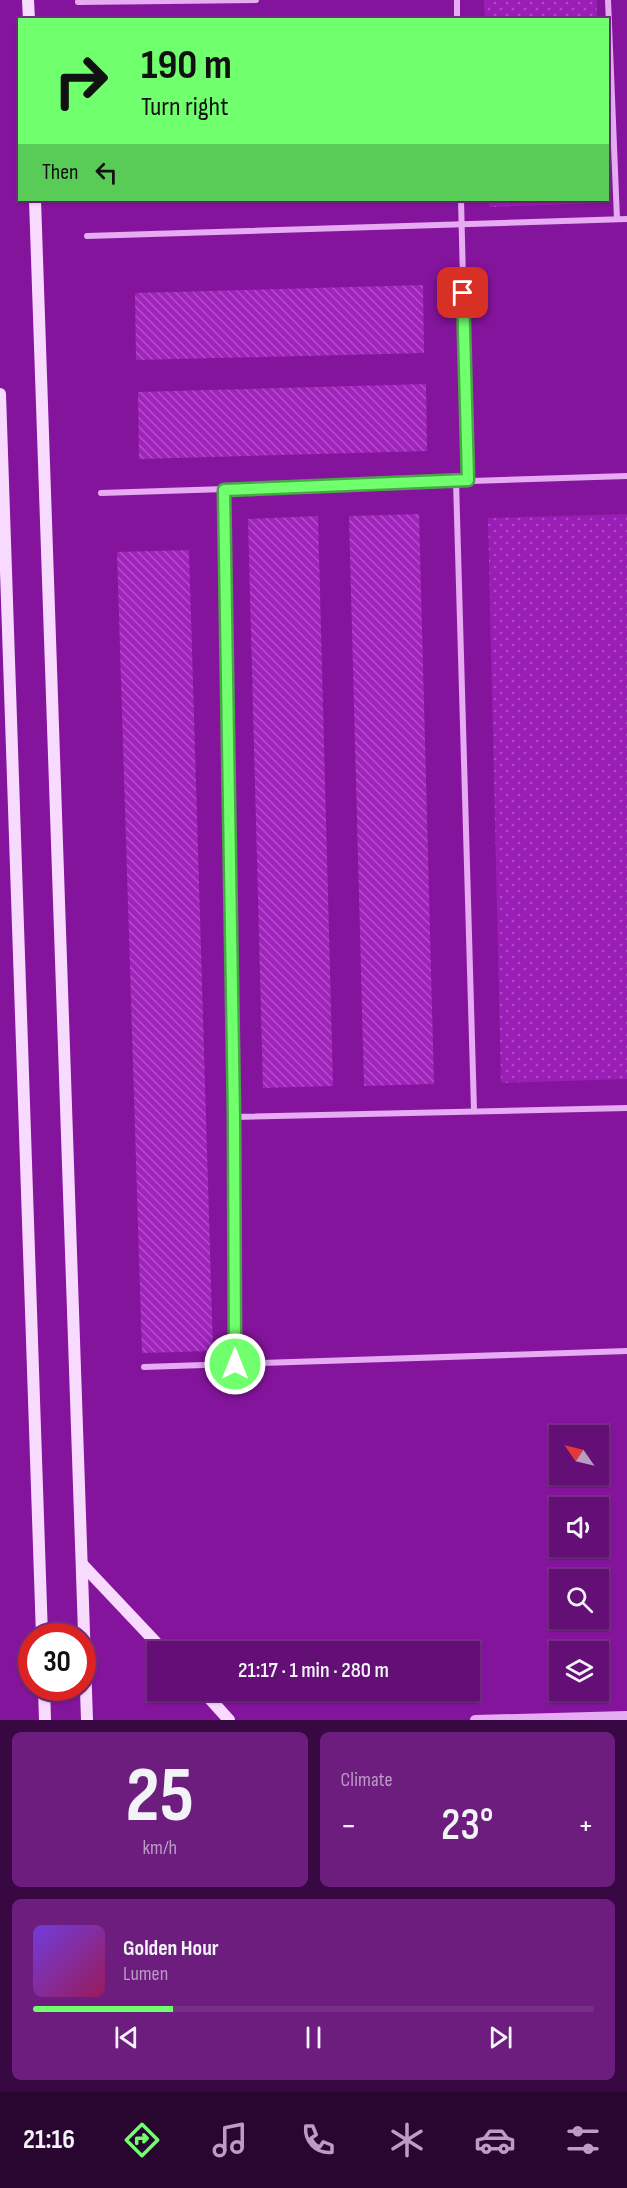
<!DOCTYPE html>
<meta charset="utf-8">
<style>
:root{--surface:#640f76;--page:#6c1d7e;--text:#f1f3f6;--muted:#bb9cc5;--line:#782f88;--accent:#70ff6d}
body{margin:0;font-family:"Sofia Sans Condensed",sans-serif;background:var(--page);color:var(--text);height:100vh;display:flex;flex-direction:column;font-size:22px;white-space:nowrap}
*{box-sizing:border-box;margin:0}
p{font-size:20px;color:var(--muted)}
.icon{flex:none;width:33px;height:33px;fill:none;stroke:currentColor;stroke-width:2;stroke-linecap:round;stroke-linejoin:round}
.map{position:relative;height:1720px;overflow:hidden}
.side{display:flex;flex-direction:column;gap:12px;padding:12px;background:#370841;flex:1}
.side>*{flex:none}
.guide{position:absolute;left:18px;top:18px;width:591px;height:183px;border-radius:0px;box-shadow:0 2px 4px #0004,0 0 0 2px var(--line);background:#70ff6d;color:#111;overflow:hidden}
.needle{width:39px;rotate:304deg}
.controls{position:absolute;left:549px;top:1425px;display:grid;gap:12px}
.controls a{display:grid;place-items:center;width:60px;height:60px;border-radius:0px;background:var(--surface);box-shadow:0 2px 4px #0004,0 0 0 2px var(--line);font-size:30px}
.speed{position:absolute;left:18px;top:1623px;display:flex;gap:12px;font-size:30px;font-weight:700;text-align:center}
.speed>*{display:grid;place-content:center;width:78px;height:78px;border-radius:50%;background:var(--surface);box-shadow:0 2px 4px #0004,0 0 0 2px var(--line);line-height:1}
.speed .limit{border:9px solid #d22;background:#fff;color:#111}
.pin{position:absolute;display:grid;place-items:center;width:51px;height:51px;color:#fff;margin:-26px;border-radius:12px;box-shadow:0 3px 9px #0006}
.me{position:absolute;width:66px;margin:-33px;rotate:0deg;stroke-linejoin:round;filter:drop-shadow(0 0 4px #0008)}
.turn{display:flex;align-items:center;gap:21px;height:126px;padding:0 24px;font-size:27px}
.turn .icon{width:78px;height:78px;stroke-width:2.5}
.turn b{display:block;font-size:42px;line-height:51px}
.then{display:flex;align-items:center;height:57px;padding:0 24px;background:#0003;gap:12px;font-size:22px}
.big{font-size:45px;font-weight:600;line-height:1.1}
.side .card{flex:1;display:flex;flex-direction:column;justify-content:center;gap:9px;min-width:0;padding:0 21px;border-radius:9px;background:var(--page)}
.side .dial{align-items:center;gap:0}
.dial b{font-size:78px;line-height:1}
.song{display:flex;align-items:center;gap:18px}
.cover{width:72px;height:72px;border-radius:9px;background:linear-gradient(135deg,hsl(260 70% 55%),hsl(330 70% 35%))}
.played{height:6px;border-radius:3px;background:linear-gradient(90deg,var(--accent) 25%,var(--line) 25%)}
.keys{display:flex;justify-content:space-around;direction:ltr}
.heat{display:flex;justify-content:space-between;align-items:center;font-size:33px;direction:ltr}
.side .tiles{flex:1;display:grid;gap:12px;grid-template-columns:1fr 1fr}
.card:last-child{grid-column:span 2}
.trip{position:absolute;left:147px;top:1641px;width:333px;height:60px;border-radius:0px;background:var(--surface);box-shadow:0 2px 4px #0004,0 0 0 2px var(--line);font-weight:600;line-height:60px;text-align:center}
.dock{display:flex;height:96px;justify-content:space-around;align-items:center;background:#28062f;color:var(--muted)}
.dock .icon{width:42px;height:42px}
.dock .selected{color:var(--accent)}
.dock b{font-size:27px;color:var(--text)}
.map>svg:first-child{display:block}
.park{fill:url(#park-dots)}
.building{fill:url(#building-back-hatch)}
.lines{fill:none;stroke-linecap:round;stroke-linejoin:round}
.minor{stroke:#e6abf3;stroke-width:6}
.tertiary{stroke:#e6abf3;stroke-width:10}
.secondary{stroke:#f7dafd;stroke-width:12}
.route-casing{stroke:#49a647;stroke-width:15}
.route{stroke:#70ff6d;stroke-width:10}
</style>
<div class="map">
<svg width="627" height="1720" viewBox="0 0 627 1720">
<defs>
<pattern id="park-dots" width="8" height="8" patternUnits="userSpaceOnUse" patternTransform="scale(1.5)"><rect width="8" height="8" fill="#9a1db6"/><path d="M2 2h.1M6 6h.1" fill="none" stroke="#ae4ac5" stroke-width="1.8" stroke-linecap="round"/></pattern>
<pattern id="building-back-hatch" width="6" height="6" patternUnits="userSpaceOnUse" patternTransform="scale(1.5)"><rect width="6" height="6" fill="#a023bb"/><path d="M-1 5l2 2M0 0l6 6M5-1l2 2" fill="none" stroke="#b34fc9"/></pattern>
</defs>
<rect width="100%" height="100%" fill="#85149d"/>
<g class="park">
<path d="M 484,0 L 597,0 L 597,19 L 485,19 Z"/>
<path d="M 489,200 L 602,200 L 602,203 L 489,207 Z"/>
<path d="M 627,514 L 627,1079 L 501,1083 L 488,518 Z"/>
</g>
<g class="building">
<path d="M 423,285 L 424,353 L 136,360 L 135,293 Z"/>
<path d="M 426,384 L 427,451 L 139,459 L 138,392 Z"/>
<path d="M 419,514 L 434,1084 L 364,1086 L 349,516 Z"/>
<path d="M 318,516 L 333,1086 L 263,1088 L 248,519 Z"/>
<path d="M 189,550 L 213,1351 L 142,1353 L 117,552 Z"/>
</g>
<g class="lines">
<g class="minor">
<path d="M 457,0 L 457,20"/>
<path d="M 608,0 L 617,219"/>
<path d="M 78,2 L 256,0"/>
<path d="M 461,200 L 468,480"/>
<path d="M 87,236 L 627,219"/>
<path d="M 456,481 L 474,1110"/>
<path d="M 224,490 L 234,1117 L 235,1363"/>
<path d="M 101,493 L 627,476"/>
<path d="M 234,1117 L 627,1108"/>
<path d="M 144,1367 L 627,1351"/>
</g>
<path class="tertiary" d="M 475,1720 L 627,1716"/>
<g class="secondary">
<path d="M 28,0 L 29,20"/>
<path d="M 35,200 L 87,1720"/>
<path d="M 0,394 L 42,1636"/>
<path d="M 82,1564 L 165,1652"/>
<path d="M 44,1688 L 45,1720"/>
<path d="M 202,1690 L 229,1720"/>
</g>
</g>
<g class="lines">
<g class="route-casing">
<path id="route" d="M 235,1364 L 234,1117 L 224,490 L 468,480 L 463,293"/>
</g>
<use href="#route" class="route"/>
</g>
</svg>
<div class="controls">
<a><svg class="needle" viewBox="-14 -14 28 28"><path d="M0-13l5 13h-10z" fill="#e53935"/><path d="M0 13l5-13h-10z" fill="#bb9cc5"/></svg></a>
<a><svg class="icon" aria-label="sound" viewBox="0 0 24 24"><path d="M4 9h4l5-4v14l-5-4H4zM17 9q2 3 0 6"/></svg></a>
<a><svg class="icon" aria-label="search" viewBox="0 0 24 24"><circle cx="10" cy="10" r="6"/><path d="M15 15l6 6"/></svg></a>
<a><svg class="icon" aria-label="layers" viewBox="0 0 24 24"><path d="M12 4l9 5-9 5-9-5zM3 14l9 5 9-5"/></svg></a>
</div>
<div class="speed"><div class="limit">30</div></div>
<div class="pin" style="left:463px;top:293px;background:#d93025"><svg class="icon" aria-label="arrive" viewBox="0 0 24 24"><path d="M6 21V4h12l-3 4 3 4H6"/></svg></div>
<svg class="me" style="left:235px;top:1364px" viewBox="-20 -20 40 40"><circle r="17" fill="#70ff6d" stroke="#fff" stroke-width="3"/><path d="M0-11L8 9 0 5-8 9z" fill="#fff"/></svg>
<div class="trip">21:17 · 1 min · 280 m</div>
<div class="guide">
<div class="turn"><svg class="icon" aria-label="right" viewBox="0 0 24 24"><path d="M7 20v-9h11M14 6l5 5-5 5"/></svg><div><b>190 m</b>Turn right</div></div>
<div class="then">Then<svg class="icon" aria-label="left" viewBox="0 0 24 24"><path d="M17 20v-9H6M10 6l-5 5 5 5"/></svg></div>
</div>
</div>
<section class="side">
<div class="tiles">
<div class="card dial"><b>25</b><p>km/h</p></div>
<div class="card"><p>Climate</p>
<div class="heat"><a>−</a><b class="big">23°</b><a>+</a></div>
</div>
<div class="card">
<div class="song"><i class="cover"></i><div><b>Golden Hour</b><p>Lumen</p></div></div>
<div class="played"></div>
<div class="keys"><svg class="icon" aria-label="previous" viewBox="0 0 24 24"><path d="M18 5L8 12l10 7zM5 5v14"/></svg><svg class="icon" aria-label="pause" viewBox="0 0 24 24"><path d="M8 5v14M16 5v14"/></svg><svg class="icon" aria-label="next" viewBox="0 0 24 24"><path d="M6 5l10 7-10 7zM19 5v14"/></svg></div>
</div>
</div>
</section>
<nav class="dock">
<b>21:16</b>
<svg class="icon selected" aria-label="directions" viewBox="0 0 24 24"><path d="M12 3l9 9-9 9-9-9zM9 14v-3h6M13 9l2 2-2 2"/></svg>
<svg class="icon" aria-label="music" viewBox="0 0 24 24"><path d="M9 18V5l10-2v13"/><circle cx="6" cy="18" r="3"/><circle cx="16" cy="16" r="3"/></svg>
<svg class="icon" aria-label="phone" viewBox="0 0 24 24"><path d="M5 4h4l2 5-3 2q2 4 5 5l2-3 5 2v4C11 20 4 13 5 4z"/></svg>
<svg class="icon" aria-label="climate" viewBox="0 0 24 24"><path d="M12 3v18M4 7l16 10M4 17L20 7"/></svg>
<svg class="icon" aria-label="car" viewBox="0 0 24 24"><path d="M5 17H2v-5l4-1 3-4h7l3 4 3 1v5h-3M9 17h6M6 11h13"/><circle cx="7" cy="17" r="2"/><circle cx="17" cy="17" r="2"/></svg>
<svg class="icon" aria-label="filters" viewBox="0 0 24 24"><path d="M4 7h16M4 17h16"/><circle cx="9" cy="7" r="2"/><circle cx="15" cy="17" r="2"/></svg>
</nav>
